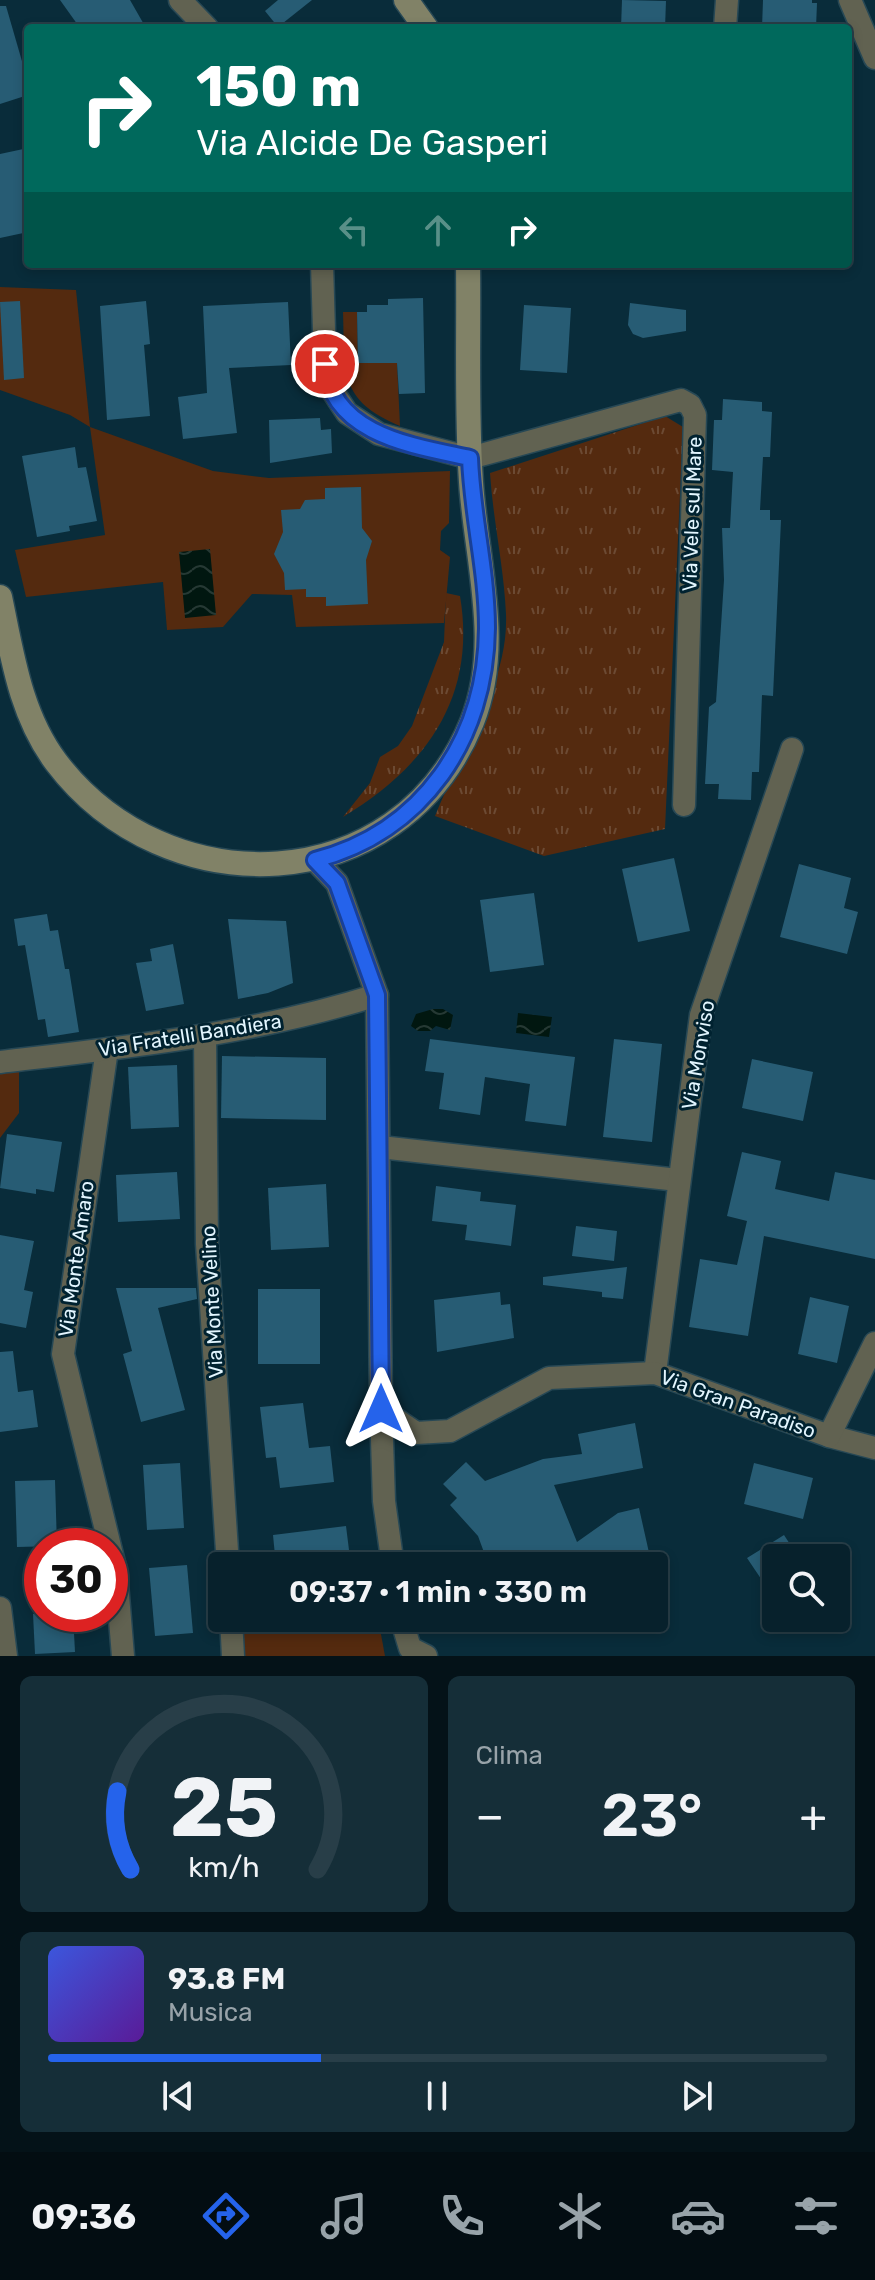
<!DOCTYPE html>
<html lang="it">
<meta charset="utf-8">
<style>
:root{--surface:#07212c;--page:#152e38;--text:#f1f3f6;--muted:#98a3a9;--line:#283e48;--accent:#2563eb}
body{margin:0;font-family:Rubik,sans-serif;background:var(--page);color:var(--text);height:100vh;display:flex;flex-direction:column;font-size:30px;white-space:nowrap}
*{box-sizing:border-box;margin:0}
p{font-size:26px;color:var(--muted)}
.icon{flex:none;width:44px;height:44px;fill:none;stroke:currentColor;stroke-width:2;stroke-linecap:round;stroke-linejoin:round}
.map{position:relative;height:1656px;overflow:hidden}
.details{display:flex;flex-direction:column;gap:20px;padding:20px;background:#041218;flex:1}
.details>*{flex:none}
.hud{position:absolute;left:24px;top:24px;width:828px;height:244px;border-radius:8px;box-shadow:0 4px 12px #0003,0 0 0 2px var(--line);background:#00695c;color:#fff;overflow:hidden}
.buttons{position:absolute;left:762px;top:1544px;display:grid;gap:16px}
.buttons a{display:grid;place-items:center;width:88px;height:88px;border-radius:8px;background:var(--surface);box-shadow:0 4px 12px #0003,0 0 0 2px var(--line);font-size:40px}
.speed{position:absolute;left:24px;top:1528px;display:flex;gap:16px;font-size:40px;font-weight:700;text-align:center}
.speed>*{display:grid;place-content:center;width:104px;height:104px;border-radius:50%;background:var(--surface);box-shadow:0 4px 12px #0003,0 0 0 2px var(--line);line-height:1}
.speed .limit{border:12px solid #d22;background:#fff;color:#111}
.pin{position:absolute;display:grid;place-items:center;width:68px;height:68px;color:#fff;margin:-34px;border:4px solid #fff;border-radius:50%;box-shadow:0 2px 8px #0007}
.me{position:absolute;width:88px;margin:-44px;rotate:0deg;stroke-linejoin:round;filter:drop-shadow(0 0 6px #0008)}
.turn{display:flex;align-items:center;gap:28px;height:168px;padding:0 40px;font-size:36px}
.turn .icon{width:104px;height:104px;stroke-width:2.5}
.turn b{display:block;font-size:56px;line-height:68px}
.lanes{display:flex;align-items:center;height:76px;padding:0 40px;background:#0003;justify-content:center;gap:40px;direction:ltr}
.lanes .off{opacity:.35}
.big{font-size:60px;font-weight:600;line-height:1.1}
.details .widget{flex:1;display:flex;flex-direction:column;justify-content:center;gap:12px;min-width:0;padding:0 28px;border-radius:12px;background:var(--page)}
.details .dial{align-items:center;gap:0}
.dial svg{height:208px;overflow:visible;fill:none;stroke:var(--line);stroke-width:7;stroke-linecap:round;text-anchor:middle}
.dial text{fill:var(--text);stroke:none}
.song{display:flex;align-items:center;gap:24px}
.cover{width:96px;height:96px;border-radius:12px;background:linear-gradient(135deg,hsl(230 70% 55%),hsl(270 70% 35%))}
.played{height:8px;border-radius:4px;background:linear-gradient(90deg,var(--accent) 35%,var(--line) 35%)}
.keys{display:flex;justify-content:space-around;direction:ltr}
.heat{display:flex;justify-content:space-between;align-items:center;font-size:44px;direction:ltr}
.details .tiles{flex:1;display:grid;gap:20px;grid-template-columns:1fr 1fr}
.widget:last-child{grid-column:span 2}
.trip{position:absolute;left:208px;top:1552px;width:460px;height:80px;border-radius:8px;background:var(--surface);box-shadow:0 4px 12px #0003,0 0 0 2px var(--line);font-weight:600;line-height:80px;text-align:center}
.dock{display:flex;height:128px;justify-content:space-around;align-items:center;background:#030d12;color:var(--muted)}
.dock .icon{width:56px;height:56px}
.dock .active{color:var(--accent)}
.dock b{font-size:36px;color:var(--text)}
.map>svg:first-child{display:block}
.grass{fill:url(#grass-tufts)}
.garden{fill:#542a0f}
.water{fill:url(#water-waves)}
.building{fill:#275c74}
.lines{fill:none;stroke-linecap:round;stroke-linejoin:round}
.street-casing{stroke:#274855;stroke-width:25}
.secondary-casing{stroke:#274855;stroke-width:27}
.street{stroke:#616251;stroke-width:22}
.secondary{stroke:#818267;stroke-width:24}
.route-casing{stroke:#184099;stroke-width:20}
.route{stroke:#2563eb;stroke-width:14}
.labels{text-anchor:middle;stroke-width:6;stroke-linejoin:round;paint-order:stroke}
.street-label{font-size:20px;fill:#e2f5fe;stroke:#002230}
</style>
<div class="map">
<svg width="875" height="1656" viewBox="0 0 875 1656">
<defs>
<pattern id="grass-tufts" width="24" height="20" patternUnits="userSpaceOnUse" patternTransform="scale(2)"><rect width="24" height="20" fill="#542a0f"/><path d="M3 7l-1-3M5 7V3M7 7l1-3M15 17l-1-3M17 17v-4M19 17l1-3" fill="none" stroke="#6c4a33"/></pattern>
<pattern id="water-waves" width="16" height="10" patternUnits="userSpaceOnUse" patternTransform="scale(2)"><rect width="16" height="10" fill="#011710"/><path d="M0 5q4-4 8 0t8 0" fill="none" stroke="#263934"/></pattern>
</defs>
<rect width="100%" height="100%" fill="#092c3a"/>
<g class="grass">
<path d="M 665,416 L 683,427 L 665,829 L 544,856 L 435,816 C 460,752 509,684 506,614 C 504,567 493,520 490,473 Z"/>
<path d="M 446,593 L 460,596 C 477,697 426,767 343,817 L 370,783 L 380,757 L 398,746 L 412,726 L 444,642 Z"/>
</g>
<g class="garden">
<path d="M 0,287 L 76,290 L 90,427 L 213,471 L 269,478 L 450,471 L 449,523 L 441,531 L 440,550 L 450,557 L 444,623 L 296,627 L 292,595 L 252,594 L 223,627 L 167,630 L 163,582 L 26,597 L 15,550 L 105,535 L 90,427 L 70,415 L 0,390 Z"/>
<path d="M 343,312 L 357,312 L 358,363 L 397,363 L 400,426 C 338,400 345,372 343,312 Z"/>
<path d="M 19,1071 L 19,1113 L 0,1138 L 0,1072 Z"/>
<path d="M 241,1618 L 378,1618 L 385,1656 L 244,1656 Z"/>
</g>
<g class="water">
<path d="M 210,549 L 216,615 L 185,618 L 179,552 Z"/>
<path d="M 433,1009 L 443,1009 L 453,1015 L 450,1030 L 436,1026 L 430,1031 L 418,1031 L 411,1026 L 416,1014 Z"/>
<path d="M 518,1013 L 552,1017 L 549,1037 L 516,1033 Z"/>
</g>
<g class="building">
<path d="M 60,0 L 130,0 L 146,28 L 80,28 Z"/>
<path d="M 278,0 L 312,0 L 278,27 L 265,11 Z"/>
<path d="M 622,0 L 666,1 L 665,28 L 621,28 Z"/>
<path d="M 763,0 L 812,0 L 812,3 L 817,3 L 816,28 L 762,28 Z"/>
<path d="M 0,6 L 6,6 L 28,82 L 28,95 L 0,104 Z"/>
<path d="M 28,148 L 28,232 L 0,238 L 0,154 Z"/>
<path d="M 423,298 L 425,393 L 399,394 L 397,363 L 358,363 L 357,312 L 367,312 L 367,305 L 388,305 L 388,299 Z"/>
<path d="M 20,301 L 24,378 L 4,380 L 0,302 Z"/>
<path d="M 146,301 L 150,344 L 144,345 L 150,416 L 107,420 L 100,306 Z"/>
<path d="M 288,302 L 291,365 L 229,368 L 237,433 L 183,439 L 178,397 L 207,393 L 203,306 Z"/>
<path d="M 630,303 L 686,310 L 686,331 L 643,338 L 633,334 L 628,325 Z"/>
<path d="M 524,305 L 571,308 L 567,373 L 520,370 Z"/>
<path d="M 723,399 L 762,402 L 762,411 L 772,412 L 770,457 L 763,457 L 760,510 L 770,510 L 770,520 L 781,520 L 773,696 L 762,695 L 759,772 L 752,772 L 751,800 L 718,799 L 719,784 L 705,784 L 709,707 L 716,702 L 724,580 L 722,528 L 730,528 L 733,472 L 712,470 L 714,420 L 722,420 Z"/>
<path d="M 320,418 L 321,430 L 331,429 L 332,453 L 270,463 L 269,420 Z"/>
<path d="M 75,447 L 78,468 L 86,467 L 97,521 L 69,526 L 70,531 L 37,537 L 22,456 Z"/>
<path d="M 361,487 L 362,528 L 372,541 L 366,560 L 368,604 L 326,606 L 326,597 L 306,597 L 306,589 L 285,590 L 284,573 L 274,554 L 283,532 L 281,510 L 300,509 L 305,500 L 325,499 L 325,488 Z"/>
<path d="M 674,858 L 690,931 L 638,942 L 622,869 Z"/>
<path d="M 799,864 L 851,878 L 844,908 L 858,912 L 847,954 L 780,937 Z"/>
<path d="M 534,893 L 544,965 L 490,972 L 480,900 Z"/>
<path d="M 47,914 L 50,931 L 58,930 L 65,969 L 69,969 L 79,1032 L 48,1037 L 45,1019 L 38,1020 L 25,945 L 18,946 L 14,919 Z"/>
<path d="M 228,919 L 286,921 L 293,983 L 268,993 L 238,999 Z"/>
<path d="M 173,944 L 184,1004 L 146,1011 L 136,963 L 152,961 L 150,949 Z"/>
<path d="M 430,1039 L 575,1057 L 566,1126 L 525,1121 L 530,1084 L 485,1077 L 480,1115 L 439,1109 L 444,1073 L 425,1071 Z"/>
<path d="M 614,1039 L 662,1044 L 652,1142 L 603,1137 Z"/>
<path d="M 222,1056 L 326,1058 L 326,1120 L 221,1118 Z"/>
<path d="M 752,1059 L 813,1072 L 803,1121 L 742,1108 Z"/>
<path d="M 177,1065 L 179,1127 L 131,1129 L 128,1067 Z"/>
<path d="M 7,1134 L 62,1142 L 54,1192 L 36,1189 L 36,1194 L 0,1188 Z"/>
<path d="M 742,1152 L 781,1161 L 775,1189 L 829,1201 L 835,1172 L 875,1180 L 875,1259 L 764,1236 L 748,1336 L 689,1327 L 700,1259 L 737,1265 L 747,1221 L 727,1216 Z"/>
<path d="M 177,1172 L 180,1219 L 118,1222 L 116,1175 Z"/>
<path d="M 326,1184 L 329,1247 L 271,1250 L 268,1188 Z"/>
<path d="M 436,1186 L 481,1192 L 480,1201 L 516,1205 L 511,1246 L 465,1240 L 467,1225 L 432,1221 Z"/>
<path d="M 576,1226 L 617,1231 L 614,1261 L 572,1256 Z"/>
<path d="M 0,1235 L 34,1241 L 24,1290 L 33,1292 L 26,1328 L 0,1323 Z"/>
<path d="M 627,1267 L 623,1299 L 602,1297 L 602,1292 L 543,1285 L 543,1277 Z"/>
<path d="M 116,1288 L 196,1288 L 197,1299 L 158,1308 L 185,1410 L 141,1422 L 123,1354 L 132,1351 Z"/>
<rect x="258" y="1289" width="62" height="75"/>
<path d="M 500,1292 L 501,1305 L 510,1304 L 514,1338 L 437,1352 L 434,1300 Z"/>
<path d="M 810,1297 L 849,1306 L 837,1363 L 798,1354 Z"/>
<path d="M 13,1351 L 18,1392 L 33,1390 L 38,1427 L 0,1432 L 0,1352 Z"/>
<path d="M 303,1403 L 309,1448 L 330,1446 L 334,1482 L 280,1488 L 276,1457 L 266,1458 L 260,1407 Z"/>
<path d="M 635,1423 L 643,1468 L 554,1485 L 577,1542 L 618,1513 L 639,1508 L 652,1566 L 489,1566 L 478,1536 L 450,1505 L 457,1498 L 443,1484 L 466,1462 L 485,1481 L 543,1459 L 582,1454 L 578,1434 Z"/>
<path d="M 180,1463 L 184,1528 L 147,1530 L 143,1465 Z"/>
<path d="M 754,1463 L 813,1478 L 803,1519 L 744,1504 Z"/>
<path d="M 55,1480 L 57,1546 L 17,1547 L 15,1481 Z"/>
<path d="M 346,1526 L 351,1566 L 276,1566 L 273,1535 Z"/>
<path d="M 784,1535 L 799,1558 L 776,1558 L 776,1601 L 747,1558 Z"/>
<path d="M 187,1565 L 193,1633 L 155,1636 L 149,1568 Z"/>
<path d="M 33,1614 L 73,1614 L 75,1652 L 35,1654 Z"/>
</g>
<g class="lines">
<g class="street-casing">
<g id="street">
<path d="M 180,0 L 207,28"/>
<path d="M 850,0 L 875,58"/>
<path d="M 725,28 L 727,0"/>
<path d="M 322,264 L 325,364 L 330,387 L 347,413 L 379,434 L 470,458 L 681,400 L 690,405 L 695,415 L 684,805"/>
<path d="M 315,860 L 337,883 L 377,995 L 381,1409 L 384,1501 L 393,1566"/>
<path d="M 205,1037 L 207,1244 L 228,1566"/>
<path d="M 107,1049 L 63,1354 L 116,1571 L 123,1656"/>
<path d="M 0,1062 C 128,1047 254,1034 377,995"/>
<path d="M 380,1147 L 678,1180"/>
<path d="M 655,1373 L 701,1015 L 792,749"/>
<path d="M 381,1409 L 416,1433 L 450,1431 L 549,1378 L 655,1373 L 829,1436 L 875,1448"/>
<path d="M 829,1436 L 875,1343"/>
<path d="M 0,1608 L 6,1656"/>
<path d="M 231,1618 L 233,1656"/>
<path d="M 401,1618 L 410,1648 L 426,1656"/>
</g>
</g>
<g class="secondary-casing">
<g id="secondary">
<path d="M 406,0 L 426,28"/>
<path d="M 0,597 C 12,654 20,714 56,762 C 166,907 399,901 472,722 C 503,645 476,560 471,482 C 466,410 469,336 468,264"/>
</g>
</g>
<use href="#street" class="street"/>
<use href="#secondary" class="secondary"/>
</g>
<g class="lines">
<g class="route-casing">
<path id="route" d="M 325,364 C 331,435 414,446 470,458 C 472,515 487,571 487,628 C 486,739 423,832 315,860 L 337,883 L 377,995 L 381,1409"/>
</g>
<use href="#route" class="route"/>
</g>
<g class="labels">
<g class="street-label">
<text transform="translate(692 514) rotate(-88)" y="7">Via Vele sul Mare</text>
<text transform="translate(190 1035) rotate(-9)" y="7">Via Fratelli Bandiera</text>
<text transform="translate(698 1055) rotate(-80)" y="7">Via Monviso</text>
<text transform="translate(76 1259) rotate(-82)" y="7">Via Monte Amaro</text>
<text transform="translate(212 1302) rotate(-93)" y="7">Via Monte Velino</text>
<text transform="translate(738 1404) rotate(20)" y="7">Via Gran Paradiso</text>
</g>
</g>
</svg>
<div class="buttons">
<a><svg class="icon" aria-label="search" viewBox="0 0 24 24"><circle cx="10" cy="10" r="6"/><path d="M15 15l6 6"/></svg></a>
</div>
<div class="speed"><div class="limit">30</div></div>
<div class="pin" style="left:325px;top:364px;background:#d93025"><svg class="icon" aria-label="arrive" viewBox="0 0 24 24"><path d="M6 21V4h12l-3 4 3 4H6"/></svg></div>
<svg class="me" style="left:381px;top:1409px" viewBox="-20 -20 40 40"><path d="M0-17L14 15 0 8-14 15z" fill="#2563eb" stroke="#fff" stroke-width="4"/></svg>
<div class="trip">09:37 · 1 min · 330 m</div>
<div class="hud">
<div class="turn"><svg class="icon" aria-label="right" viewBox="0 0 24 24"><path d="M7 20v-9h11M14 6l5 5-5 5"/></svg><div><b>150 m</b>Via Alcide De Gasperi</div></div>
<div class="lanes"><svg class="icon off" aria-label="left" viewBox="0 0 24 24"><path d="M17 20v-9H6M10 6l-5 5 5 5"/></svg><svg class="icon off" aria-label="ahead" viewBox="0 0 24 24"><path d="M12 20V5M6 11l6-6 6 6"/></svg><svg class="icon" aria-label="right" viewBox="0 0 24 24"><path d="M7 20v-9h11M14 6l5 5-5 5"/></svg></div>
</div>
</div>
<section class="details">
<div class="tiles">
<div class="widget dial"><svg viewBox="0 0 100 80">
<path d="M14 69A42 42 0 1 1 86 69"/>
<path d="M14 69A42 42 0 0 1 9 39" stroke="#2563eb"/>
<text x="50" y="56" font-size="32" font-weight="700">25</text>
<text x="50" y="72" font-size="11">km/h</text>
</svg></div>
<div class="widget"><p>Clima</p>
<div class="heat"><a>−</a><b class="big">23°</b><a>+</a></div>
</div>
<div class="widget">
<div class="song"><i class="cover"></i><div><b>93.8 FM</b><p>Musica</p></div></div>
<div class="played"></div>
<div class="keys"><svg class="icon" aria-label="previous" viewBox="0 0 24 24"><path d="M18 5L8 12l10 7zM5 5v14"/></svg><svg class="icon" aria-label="pause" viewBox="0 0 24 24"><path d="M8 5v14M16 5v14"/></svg><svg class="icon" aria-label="next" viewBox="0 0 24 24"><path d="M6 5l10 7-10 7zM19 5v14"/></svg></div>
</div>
</div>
</section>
<nav class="dock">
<b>09:36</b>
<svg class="icon active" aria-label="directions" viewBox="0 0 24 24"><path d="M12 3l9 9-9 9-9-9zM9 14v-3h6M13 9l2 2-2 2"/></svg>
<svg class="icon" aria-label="music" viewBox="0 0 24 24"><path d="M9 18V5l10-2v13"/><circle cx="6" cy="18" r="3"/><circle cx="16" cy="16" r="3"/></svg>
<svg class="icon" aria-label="phone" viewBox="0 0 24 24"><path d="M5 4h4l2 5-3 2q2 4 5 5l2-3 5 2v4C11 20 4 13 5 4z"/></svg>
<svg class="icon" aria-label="climate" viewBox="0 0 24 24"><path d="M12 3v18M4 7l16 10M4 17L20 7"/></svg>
<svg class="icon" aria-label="car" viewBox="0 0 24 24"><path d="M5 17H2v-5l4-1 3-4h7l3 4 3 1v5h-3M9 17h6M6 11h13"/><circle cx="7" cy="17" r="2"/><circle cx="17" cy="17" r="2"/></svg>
<svg class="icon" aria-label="filters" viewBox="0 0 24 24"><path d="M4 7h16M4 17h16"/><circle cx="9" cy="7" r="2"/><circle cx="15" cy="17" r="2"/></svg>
</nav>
